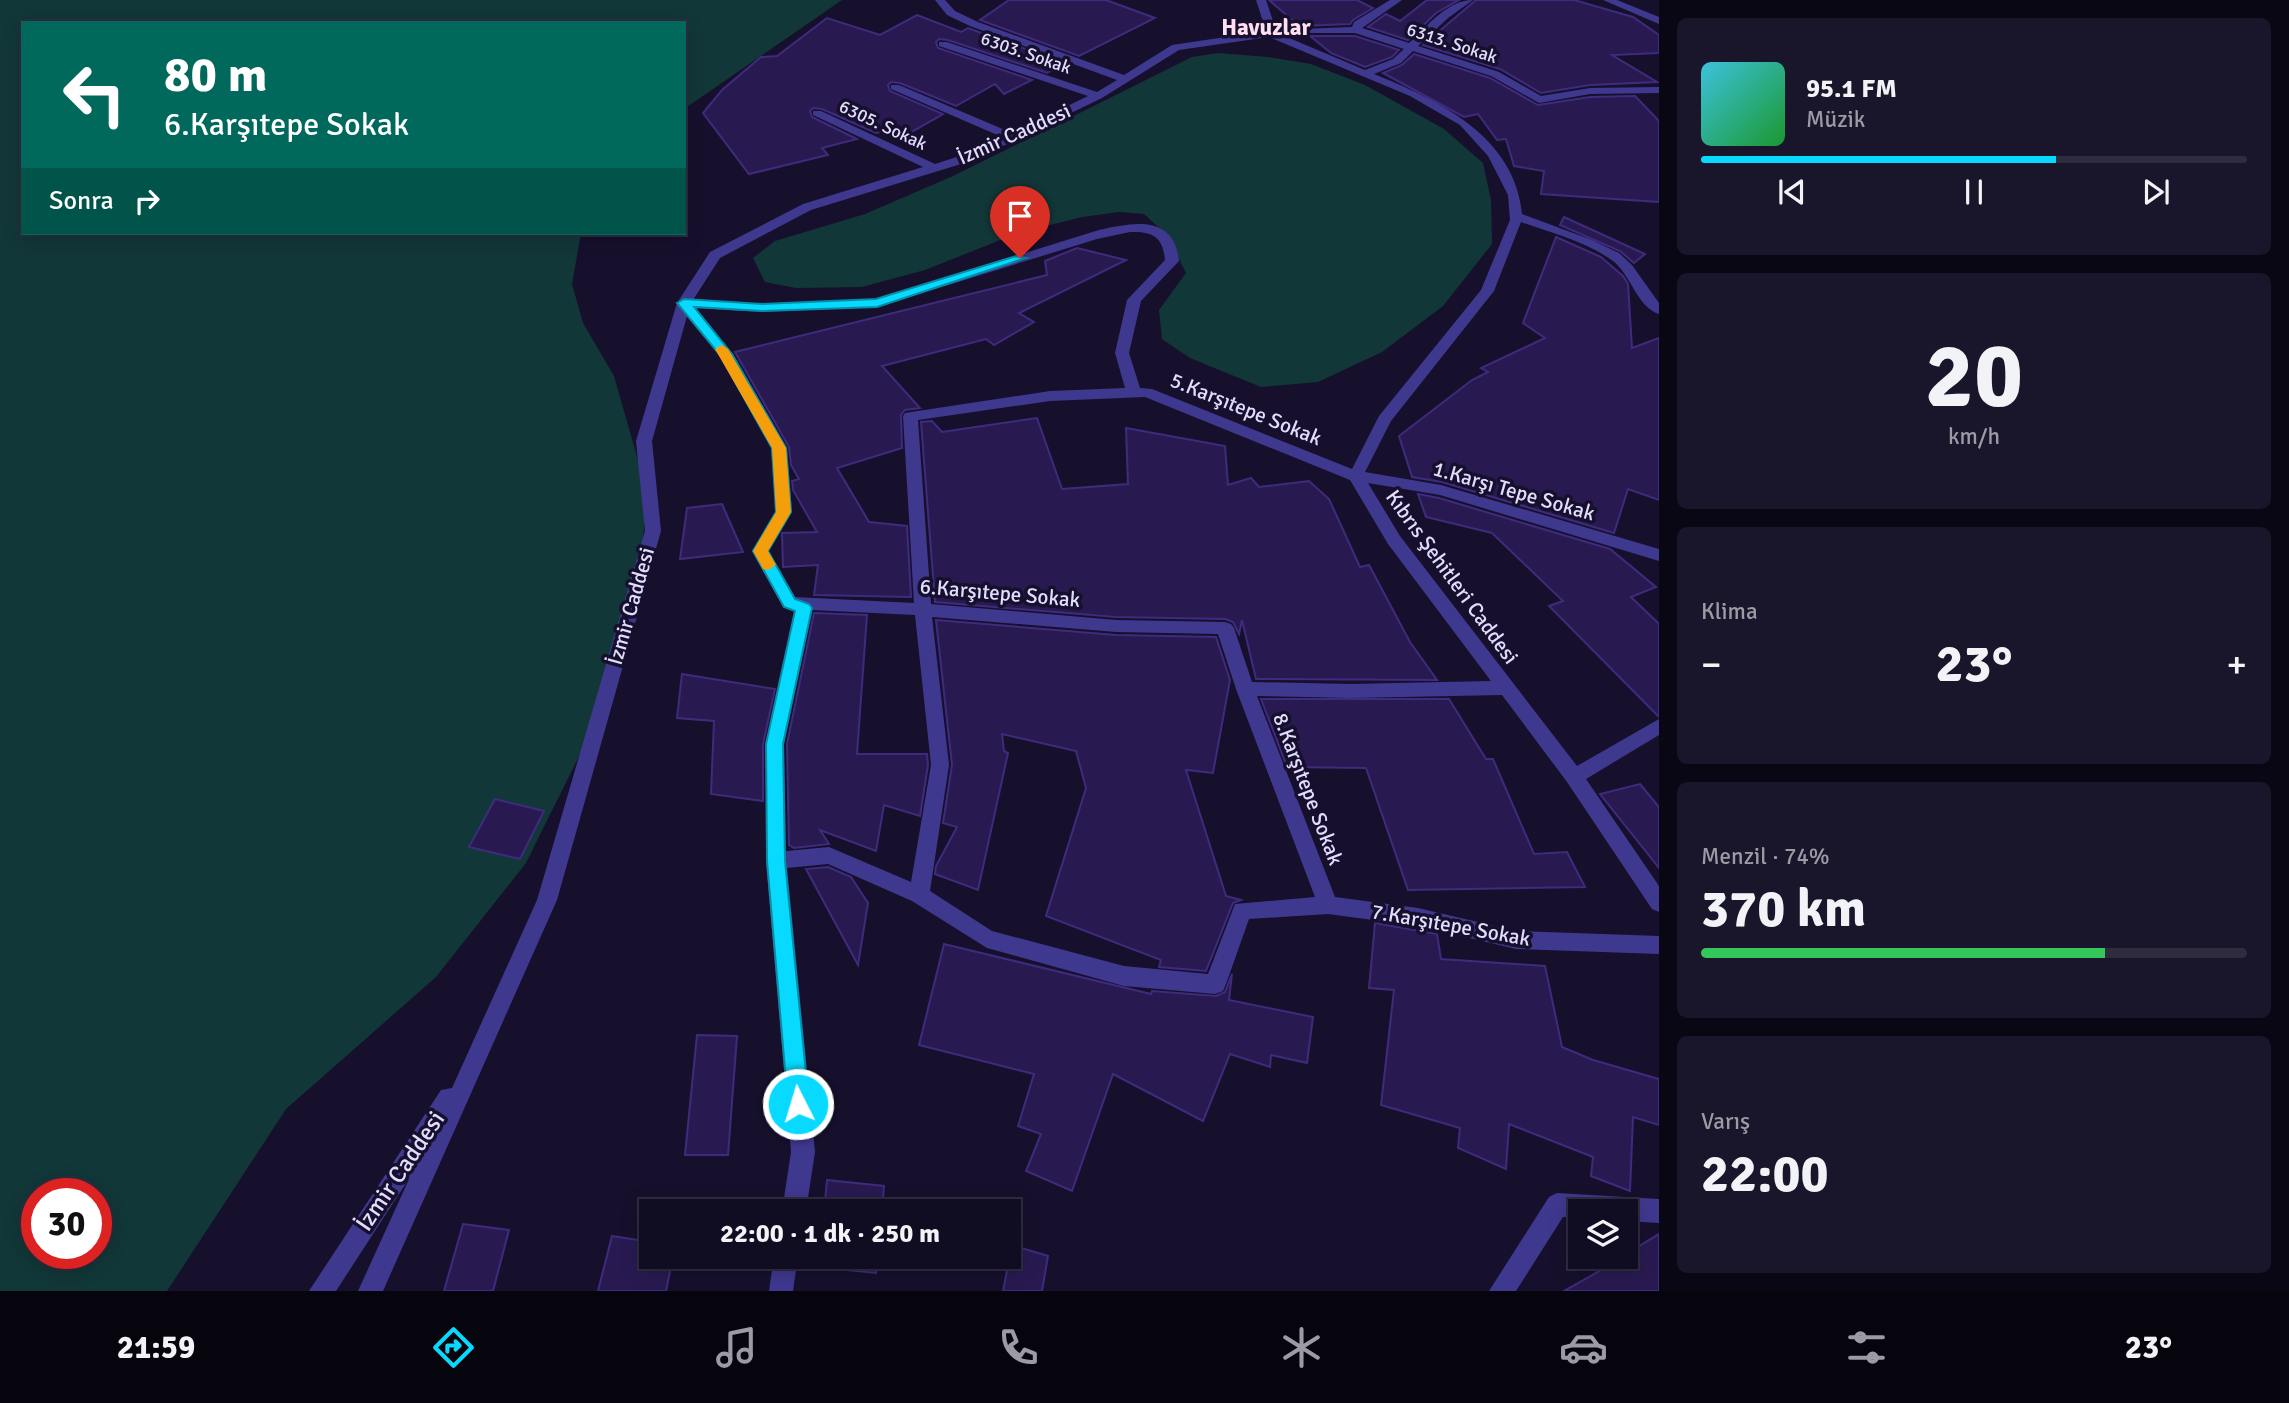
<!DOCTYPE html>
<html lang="tr">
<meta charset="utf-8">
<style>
:root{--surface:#100c22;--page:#19152a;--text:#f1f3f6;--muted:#9c9ba5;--line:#302c40;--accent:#08daff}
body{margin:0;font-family:Signika,sans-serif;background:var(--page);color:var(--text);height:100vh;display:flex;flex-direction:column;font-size:26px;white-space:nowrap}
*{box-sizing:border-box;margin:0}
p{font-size:23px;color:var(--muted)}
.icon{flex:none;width:38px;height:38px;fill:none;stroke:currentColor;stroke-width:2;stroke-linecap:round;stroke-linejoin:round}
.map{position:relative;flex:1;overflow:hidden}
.sheet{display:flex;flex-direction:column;gap:18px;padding:18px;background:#090713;width:630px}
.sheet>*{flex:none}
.hud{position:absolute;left:21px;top:21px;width:665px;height:214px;border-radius:0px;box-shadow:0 4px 18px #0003,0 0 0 2px var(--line);background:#00695c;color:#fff;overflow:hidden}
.controls{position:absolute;left:1568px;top:1199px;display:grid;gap:14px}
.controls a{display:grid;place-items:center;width:70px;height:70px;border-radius:0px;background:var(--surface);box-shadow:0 4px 18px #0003,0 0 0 2px var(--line);font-size:35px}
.speed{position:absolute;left:21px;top:1178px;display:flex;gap:14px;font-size:35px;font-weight:700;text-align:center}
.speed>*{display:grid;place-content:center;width:91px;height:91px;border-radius:50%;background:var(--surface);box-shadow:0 4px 18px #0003,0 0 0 2px var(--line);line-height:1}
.speed .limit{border:10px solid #d22;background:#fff;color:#111}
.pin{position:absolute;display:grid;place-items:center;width:60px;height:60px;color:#fff;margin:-72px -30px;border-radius:50% 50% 50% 0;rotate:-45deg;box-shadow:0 0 7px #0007}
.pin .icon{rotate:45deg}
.me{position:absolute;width:77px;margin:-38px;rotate:355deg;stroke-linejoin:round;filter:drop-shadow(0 0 5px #0008)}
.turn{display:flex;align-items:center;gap:24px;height:147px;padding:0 28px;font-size:32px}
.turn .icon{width:91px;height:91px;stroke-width:2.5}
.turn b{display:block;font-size:49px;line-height:60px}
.then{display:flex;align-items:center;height:66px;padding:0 28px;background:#0003;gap:14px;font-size:26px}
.big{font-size:52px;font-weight:800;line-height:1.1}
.sheet .card{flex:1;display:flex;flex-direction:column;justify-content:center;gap:10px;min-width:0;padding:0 24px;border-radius:10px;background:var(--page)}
.sheet .dial{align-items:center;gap:0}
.dial b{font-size:91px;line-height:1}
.song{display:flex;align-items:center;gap:21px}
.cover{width:84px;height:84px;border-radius:10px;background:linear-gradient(135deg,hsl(190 70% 55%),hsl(130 70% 35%))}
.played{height:7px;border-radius:4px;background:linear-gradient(90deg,var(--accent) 65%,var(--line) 65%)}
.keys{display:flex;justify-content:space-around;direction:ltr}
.heat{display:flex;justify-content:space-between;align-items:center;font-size:38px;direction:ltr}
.charge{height:10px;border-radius:5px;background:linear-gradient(90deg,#34c759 74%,var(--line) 0)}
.trip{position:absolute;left:639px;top:1199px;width:382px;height:70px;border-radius:0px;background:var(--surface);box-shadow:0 4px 18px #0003,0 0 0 2px var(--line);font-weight:800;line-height:70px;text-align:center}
.tab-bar{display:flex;height:112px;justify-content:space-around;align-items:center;background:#06050e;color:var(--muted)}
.tab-bar .icon{width:49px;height:49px}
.tab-bar .current{color:var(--accent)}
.tab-bar b{font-size:32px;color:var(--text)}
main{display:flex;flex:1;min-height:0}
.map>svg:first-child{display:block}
.green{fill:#123738;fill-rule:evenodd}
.building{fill:#281a50;stroke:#3f2b7d;stroke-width:2}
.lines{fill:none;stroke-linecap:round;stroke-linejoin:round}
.minor{fill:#3f388f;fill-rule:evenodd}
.route{fill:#08daff;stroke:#058ea6;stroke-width:2}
.slow{fill:#f59e0b}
.labels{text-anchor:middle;stroke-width:7;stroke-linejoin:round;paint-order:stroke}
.far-street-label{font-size:18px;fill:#e2dcff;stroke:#16102d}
.street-label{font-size:21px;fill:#e2dcff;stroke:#16102d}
.far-district-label{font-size:23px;font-weight:bold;fill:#ffdef1;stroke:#16102d}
.near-street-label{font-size:24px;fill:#e2dcff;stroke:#16102d}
</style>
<main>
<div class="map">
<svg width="1659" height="1291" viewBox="0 0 1659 1291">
<rect width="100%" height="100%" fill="#16102d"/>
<g class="green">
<path d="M 0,0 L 842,0 L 684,109 L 684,23 L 23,23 L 23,233 L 581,233 L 572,284 L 583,323 L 614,376 L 646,488 L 643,547 L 595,724 L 526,863 L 436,977 L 286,1109 L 167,1291 L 0,1291 ZM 37,1194 L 96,1194 L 96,1253 L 37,1253 Z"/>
<path d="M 1218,53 L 1268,57 L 1311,64 L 1365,85 L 1444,129 L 1483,163 L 1491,200 L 1492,244 L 1443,306 L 1382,352 L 1318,382 L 1261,387 L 1190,358 L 1162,339 L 1159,310 L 1186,273 L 1167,235 L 1144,214 L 1119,212 L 1082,217 L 1018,233 L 925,270 L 862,287 L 796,288 L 765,282 L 753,258 L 775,241 L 865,214 L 953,176 L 1192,57 Z"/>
</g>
<g class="building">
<path d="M 1009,0 L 1106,0 L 1155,18 L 1079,56 L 980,20 Z"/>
<path d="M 1269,0 L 1357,0 L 1373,8 L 1353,20 L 1350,24 L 1299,26 Z"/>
<path d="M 1427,0 L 1459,0 L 1436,13 L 1408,40 L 1368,27 L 1386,14 L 1400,21 Z"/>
<path d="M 1476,0 L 1574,0 L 1633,17 L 1659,35 L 1659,53 L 1612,55 L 1657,82 L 1590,85 L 1541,93 L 1500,69 L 1423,45 Z"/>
<path d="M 917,15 L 961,32 L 968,28 L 1064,63 L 1047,73 L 948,40 L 939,39 L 936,42 L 938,48 L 1032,80 L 1004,94 L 995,84 L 956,106 L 900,83 L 891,82 L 888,85 L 890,91 L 943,114 L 901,138 L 890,130 L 876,133 L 822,109 L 813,108 L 810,111 L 812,117 L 857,139 L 822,148 L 828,155 L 749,174 L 703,113 L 722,90 L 761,57 L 777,56 L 827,18 L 880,35 Z"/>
<path d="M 1310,36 L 1355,36 L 1399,50 L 1392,57 L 1365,67 L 1331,53 Z"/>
<path d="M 1414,54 L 1490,78 L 1538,105 L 1590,97 L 1635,96 L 1659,121 L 1659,202 L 1541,194 L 1544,171 L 1514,166 L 1506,139 L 1497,140 L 1478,114 L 1464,117 L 1383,73 L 1402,65 Z"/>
<path d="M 1564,217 L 1645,254 L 1634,263 L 1620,251 L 1560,225 Z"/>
<path d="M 1556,237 L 1601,257 L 1623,276 L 1628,284 L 1632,348 L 1659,338 L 1659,500 L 1628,489 L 1614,533 L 1442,482 L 1412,477 L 1399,436 L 1472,380 L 1488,372 L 1481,368 L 1545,338 L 1523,323 Z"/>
<path d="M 1077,248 L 1126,260 L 1019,313 L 1034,322 L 994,345 L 986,339 L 882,366 L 920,408 L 905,410 L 901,415 L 902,448 L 837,468 L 869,522 L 907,526 L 911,597 L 814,595 L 818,565 L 783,567 L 782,533 L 817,532 L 793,490 L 792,481 L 799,479 L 791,465 L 789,447 L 735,352 L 1047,275 L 1045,261 Z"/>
<path d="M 1037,418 L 1062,489 L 1128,484 L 1126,428 L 1225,446 L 1228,485 L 1251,478 L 1259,487 L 1309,481 L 1329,499 L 1360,567 L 1369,565 L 1410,642 L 1437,680 L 1256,679 L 1242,620 L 1239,634 L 1233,622 L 1225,619 L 1116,617 L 935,602 L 921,422 L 932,421 L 942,432 Z"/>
<path d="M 1418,494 L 1439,498 L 1610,549 L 1656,587 L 1631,597 L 1659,624 L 1659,717 L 1549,606 L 1563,601 L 1492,533 L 1426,517 Z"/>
<path d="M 722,504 L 743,552 L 680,559 L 687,508 Z"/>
<path d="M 814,613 L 867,615 L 857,754 L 927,754 L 928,765 L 920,816 L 884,805 L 876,851 L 820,830 L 829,844 L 794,848 L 789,845 L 787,744 Z"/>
<path d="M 936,620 L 1116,635 L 1216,637 L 1230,680 L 1213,773 L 1186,770 L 1226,896 L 1241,900 L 1233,903 L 1206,971 L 1159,967 L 1161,960 L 1046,916 L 1086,788 L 1076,751 L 1002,734 L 1004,751 L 1008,753 L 978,890 L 935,874 L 936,866 L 957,827 L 943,823 L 952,765 Z"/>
<path d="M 682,674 L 775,689 L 763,744 L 763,801 L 711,794 L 714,721 L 677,718 Z"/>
<path d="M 1261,699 L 1449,699 L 1486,759 L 1493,759 L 1534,854 L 1567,852 L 1585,887 L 1408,890 L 1366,768 L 1287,767 Z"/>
<path d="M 1640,784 L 1659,807 L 1659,868 L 1600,794 Z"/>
<path d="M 495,799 L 544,811 L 520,859 L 469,847 Z"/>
<path d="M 828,867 L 851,877 L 868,903 L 858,965 L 806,869 Z"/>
<path d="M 1375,923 L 1437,934 L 1441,959 L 1545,966 L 1562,1047 L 1593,1060 L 1659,1079 L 1659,1125 L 1633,1117 L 1630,1191 L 1591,1176 L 1593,1157 L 1509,1124 L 1506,1169 L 1458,1148 L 1460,1128 L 1381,1105 L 1394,990 L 1369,988 Z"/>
<path d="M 944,944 L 1151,994 L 1152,991 L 1216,996 L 1225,992 L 1232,974 L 1229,1000 L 1313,1017 L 1307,1063 L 1271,1055 L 1270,1067 L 1230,1054 L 1203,1121 L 1113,1074 L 1072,1191 L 1026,1171 L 1041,1134 L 1018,1126 L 1034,1074 L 919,1045 Z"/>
<path d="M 697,1035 L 737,1036 L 728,1155 L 685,1155 Z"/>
<path d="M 827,1180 L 884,1186 L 882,1211 L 824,1211 Z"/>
<path d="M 463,1224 L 509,1230 L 493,1291 L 444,1291 Z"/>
<path d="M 1659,1234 L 1659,1291 L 1564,1291 L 1626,1256 L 1626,1254 Z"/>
<path d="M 612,1236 L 651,1242 L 651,1256 L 673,1256 L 666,1291 L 598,1291 Z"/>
<path d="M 1012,1245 L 1048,1256 L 1042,1291 L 1003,1291 Z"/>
<path d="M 818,1256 L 877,1256 L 876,1273 L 817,1267 Z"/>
</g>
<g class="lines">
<g class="minor">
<path d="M 935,0 L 945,0 L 955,11 L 978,22 L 1124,75 L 1172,45 L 1266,31 L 1256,0 L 1266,0 L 1276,30 L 1352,27 L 1354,22 L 1390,0 L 1402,0 L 1362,28 L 1409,43 C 1427,27 1447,0 1473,0 L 1448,18 L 1418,46 L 1499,72 L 1541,96 L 1590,88 L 1659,87 L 1659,93 L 1590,94 L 1539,103 L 1491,76 L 1413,51 L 1401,63 L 1374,74 C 1438,100 1515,136 1522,214 L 1592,240 L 1619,253 L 1632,265 L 1659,303 L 1659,314 C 1637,307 1631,275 1613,261 C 1587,242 1551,233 1521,222 L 1494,291 L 1391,421 L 1365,472 L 1441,485 L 1659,549 L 1659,561 L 1440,495 L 1368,483 L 1400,536 L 1577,766 L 1659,719 L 1659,735 L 1586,779 L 1659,886 L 1659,912 L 1652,909 L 1567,782 L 1502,695 L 1351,698 L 1257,696 L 1335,897 L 1418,908 L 1516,931 L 1659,936 L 1659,954 L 1516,949 L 1418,926 L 1328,914 L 1249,919 L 1226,984 L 1223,991 L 1215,994 L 1124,986 L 987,948 L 912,901 L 828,864 L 787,868 L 815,1152 L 806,1211 L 782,1211 L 791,1152 L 766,861 L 766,744 L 795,611 L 784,607 L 752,551 L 776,512 L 771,448 L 720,355 L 687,316 L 652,441 L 661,531 L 557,900 L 383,1291 L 358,1291 L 410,1177 L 336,1291 L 309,1291 L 441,1090 L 452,1088 L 537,900 L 645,531 L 636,441 L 677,303 L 710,252 L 803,204 L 923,167 L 813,115 L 813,111 L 821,111 L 935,164 L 966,154 L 1002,137 L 891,89 L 891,85 L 899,85 L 1012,133 L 1088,96 L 939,46 L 939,42 L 947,42 L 1097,92 L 1117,80 L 970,26 L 947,15 ZM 1296,33 L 1355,33 L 1404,49 L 1393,59 L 1365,70 L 1282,35 ZM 1269,37 L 1410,96 L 1460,125 L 1488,156 L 1508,195 L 1510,220 L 1481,290 L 1379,416 L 1352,469 L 1152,389 L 1140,388 L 1129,353 L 1141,301 L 1179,261 C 1174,214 1134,222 1099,230 L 876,299 L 762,304 L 693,300 L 720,258 L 811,210 L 974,160 L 1102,98 L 1179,50 ZM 1130,232 C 1153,231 1163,237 1165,260 L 1127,300 L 1115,353 L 1125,388 L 1050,391 L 905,413 L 903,416 L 914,603 L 795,597 L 768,551 L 792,512 L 787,448 L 733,354 L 695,308 L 762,312 L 877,307 L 1097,239 ZM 1145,397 L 1350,480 L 1388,544 L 1491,681 L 1351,684 L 1252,682 L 1234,628 L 1231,624 L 1225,622 L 1116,620 L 931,604 L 918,420 L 1050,401 ZM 812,610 L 915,615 L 931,765 L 911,882 L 829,847 L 786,851 L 784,744 ZM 932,617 L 1116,632 L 1218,634 L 1236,689 L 1315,897 L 1235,904 L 1208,974 L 1124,966 L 992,931 L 930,891 L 949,765 Z"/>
<path d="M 1603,0 L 1617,0 L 1659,17 L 1659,24 Z"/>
<path d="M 1557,1193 L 1659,1199 L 1659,1223 L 1626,1221 L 1626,1211 L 1580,1211 L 1580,1218 L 1563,1217 L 1516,1291 L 1489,1291 L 1549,1197 Z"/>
<path d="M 774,1256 L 798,1256 L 793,1291 L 769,1291 Z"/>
</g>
</g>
<path class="route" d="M 1016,256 L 1026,258 L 877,307 L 762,311 L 694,307 L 732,354 L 786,448 L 791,512 L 768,551 L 795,599 L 809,604 L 812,608 L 783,744 L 785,861 L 809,1104 L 806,1111 L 798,1114 L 791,1111 L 788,1104 L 767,861 L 766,744 L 795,611 L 784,607 L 753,551 L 776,512 L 772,448 L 720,355 L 677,303 L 684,299 L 762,304 L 876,299 Z"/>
<path class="slow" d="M 722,345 L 728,349 L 786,448 L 791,512 L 768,551 L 776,565 L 768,570 L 763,569 L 753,551 L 776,512 L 772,448 L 715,349 Z"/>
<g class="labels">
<g class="far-street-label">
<text transform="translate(1452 43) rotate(18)" y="6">6313. Sokak</text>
<text transform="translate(1026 53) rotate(19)" y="6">6303. Sokak</text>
<text transform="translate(883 125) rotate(25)" y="6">6305. Sokak</text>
</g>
<g class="street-label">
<text transform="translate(1014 134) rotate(-24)" y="7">İzmir Caddesi</text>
<text transform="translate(1246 409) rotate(22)" y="7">5.Karşıtepe Sokak</text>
<text transform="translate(1514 491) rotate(16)" y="7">1.Karşı Tepe Sokak</text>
<text transform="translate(1452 577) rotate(54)" y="7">Kıbrıs Şehitleri Caddesi</text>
<text transform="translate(1000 593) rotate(5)" y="7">6.Karşıtepe Sokak</text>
<text transform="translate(631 606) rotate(-74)" y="7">İzmir Caddesi</text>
<text transform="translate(1308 789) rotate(69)" y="7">8.Karşıtepe Sokak</text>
<text transform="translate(1451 925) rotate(10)" y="7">7.Karşıtepe Sokak</text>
</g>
<g class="far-district-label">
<text x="1266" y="35">Havuzlar</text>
</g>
<g class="near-street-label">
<text transform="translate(400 1171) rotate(-56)" y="8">İzmir Caddesi</text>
</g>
</g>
</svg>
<div class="controls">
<a><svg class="icon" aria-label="layers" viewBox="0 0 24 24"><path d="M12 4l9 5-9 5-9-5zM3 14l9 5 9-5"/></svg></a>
</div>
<div class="speed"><div class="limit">30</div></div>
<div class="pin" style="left:1020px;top:258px;background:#d93025"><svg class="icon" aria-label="arrive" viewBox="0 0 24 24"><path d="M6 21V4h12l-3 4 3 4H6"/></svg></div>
<svg class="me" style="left:798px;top:1104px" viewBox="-20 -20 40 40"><circle r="17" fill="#08daff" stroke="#fff" stroke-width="3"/><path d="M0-11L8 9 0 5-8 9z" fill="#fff"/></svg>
<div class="trip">22:00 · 1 dk · 250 m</div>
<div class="hud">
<div class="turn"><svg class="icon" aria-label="left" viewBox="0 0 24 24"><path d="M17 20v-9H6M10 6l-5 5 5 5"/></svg><div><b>80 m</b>6.Karşıtepe Sokak</div></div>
<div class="then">Sonra<svg class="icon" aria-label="right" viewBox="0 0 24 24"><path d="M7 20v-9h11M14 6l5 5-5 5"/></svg></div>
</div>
</div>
<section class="sheet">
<div class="card">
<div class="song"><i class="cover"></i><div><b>95.1 FM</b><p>Müzik</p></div></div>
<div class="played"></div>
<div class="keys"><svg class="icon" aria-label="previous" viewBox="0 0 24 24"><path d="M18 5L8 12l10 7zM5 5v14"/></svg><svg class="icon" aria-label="pause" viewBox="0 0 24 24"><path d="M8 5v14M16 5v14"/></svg><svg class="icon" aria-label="next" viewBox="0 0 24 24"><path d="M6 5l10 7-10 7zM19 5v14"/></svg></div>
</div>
<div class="card dial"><b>20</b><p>km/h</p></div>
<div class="card"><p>Klima</p>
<div class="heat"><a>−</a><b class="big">23°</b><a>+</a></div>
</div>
<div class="card"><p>Menzil · 74%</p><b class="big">370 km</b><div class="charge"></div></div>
<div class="card"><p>Varış</p><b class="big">22:00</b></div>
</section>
</main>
<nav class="tab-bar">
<b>21:59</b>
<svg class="icon current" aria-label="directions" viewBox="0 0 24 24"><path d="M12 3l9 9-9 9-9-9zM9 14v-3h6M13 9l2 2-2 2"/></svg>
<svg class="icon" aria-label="music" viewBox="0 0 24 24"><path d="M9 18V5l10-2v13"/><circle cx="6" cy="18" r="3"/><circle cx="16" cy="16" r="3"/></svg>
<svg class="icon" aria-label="phone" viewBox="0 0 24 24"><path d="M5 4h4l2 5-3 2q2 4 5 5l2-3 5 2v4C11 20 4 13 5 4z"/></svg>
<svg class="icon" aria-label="climate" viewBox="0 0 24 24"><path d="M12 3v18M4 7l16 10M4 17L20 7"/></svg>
<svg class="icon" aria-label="car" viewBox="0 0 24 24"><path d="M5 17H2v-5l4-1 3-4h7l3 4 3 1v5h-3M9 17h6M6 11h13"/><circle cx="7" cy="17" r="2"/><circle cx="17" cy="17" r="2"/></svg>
<svg class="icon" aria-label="filters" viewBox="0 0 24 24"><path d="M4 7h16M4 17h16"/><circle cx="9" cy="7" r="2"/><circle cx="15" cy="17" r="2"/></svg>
<b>23°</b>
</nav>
